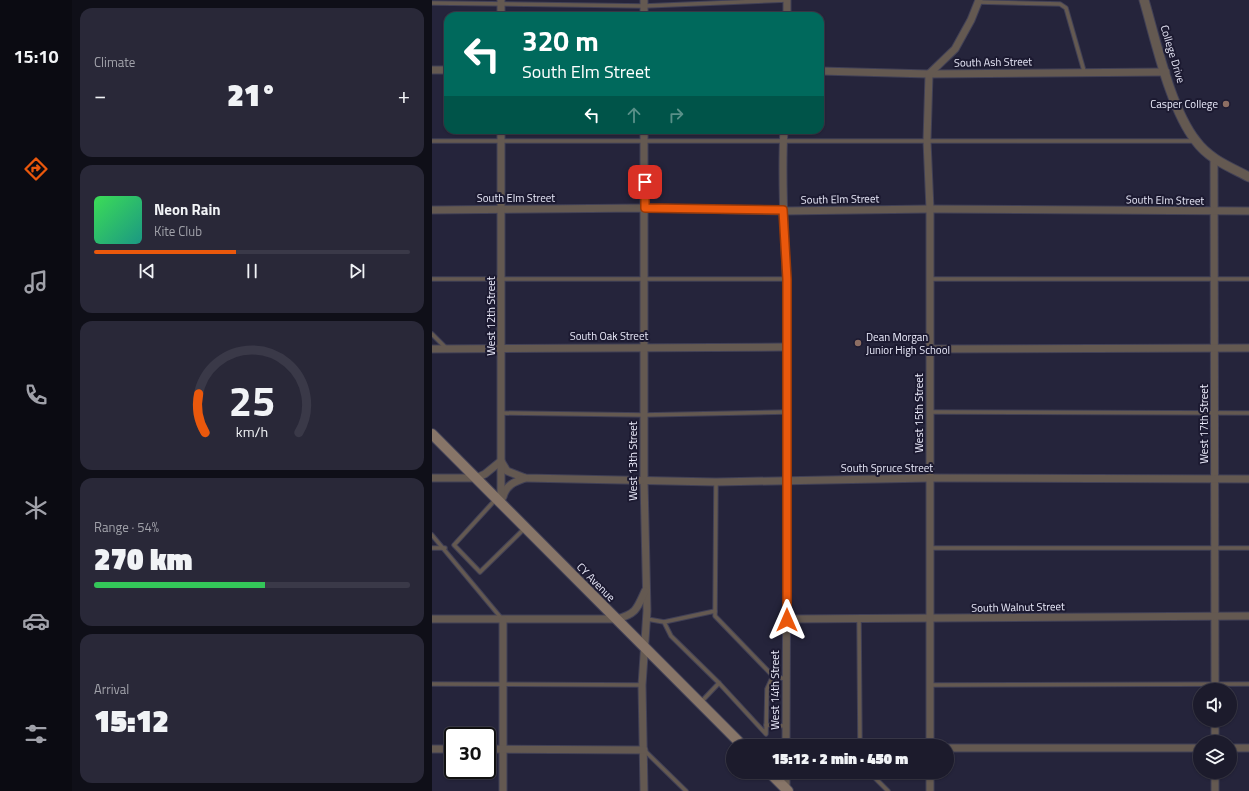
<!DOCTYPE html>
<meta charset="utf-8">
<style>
:root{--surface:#1c1b2c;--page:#292838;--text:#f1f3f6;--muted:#a0a1a9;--line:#3a3948;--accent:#ea580c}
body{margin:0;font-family:"Titillium Web",sans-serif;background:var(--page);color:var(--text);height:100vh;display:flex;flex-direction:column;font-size:15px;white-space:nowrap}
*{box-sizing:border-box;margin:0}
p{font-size:13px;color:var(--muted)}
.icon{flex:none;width:22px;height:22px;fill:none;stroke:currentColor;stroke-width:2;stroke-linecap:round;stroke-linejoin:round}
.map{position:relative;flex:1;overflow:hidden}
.drawer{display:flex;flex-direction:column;gap:8px;padding:8px;background:#0f0f18;width:360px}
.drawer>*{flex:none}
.top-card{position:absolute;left:12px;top:12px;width:380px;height:122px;border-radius:12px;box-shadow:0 1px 3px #0004,0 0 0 1px var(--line);background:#00695c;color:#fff;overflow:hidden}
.controls{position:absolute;left:761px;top:683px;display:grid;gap:8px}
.controls a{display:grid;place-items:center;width:44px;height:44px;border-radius:50%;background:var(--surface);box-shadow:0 1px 3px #0004,0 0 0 1px var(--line);font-size:20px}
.speed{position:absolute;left:12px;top:727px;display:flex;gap:8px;font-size:20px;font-weight:700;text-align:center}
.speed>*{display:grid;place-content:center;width:52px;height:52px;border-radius:50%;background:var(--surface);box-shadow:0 1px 3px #0004,0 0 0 1px var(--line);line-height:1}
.speed .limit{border:2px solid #111;border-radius:6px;background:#fff;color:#111}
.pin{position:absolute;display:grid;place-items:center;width:34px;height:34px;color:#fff;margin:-17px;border-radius:8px;box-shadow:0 2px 6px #0006}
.me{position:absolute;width:44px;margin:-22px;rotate:0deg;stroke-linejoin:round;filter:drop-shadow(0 0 3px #0008)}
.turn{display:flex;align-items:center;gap:14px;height:84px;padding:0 12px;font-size:18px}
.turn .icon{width:52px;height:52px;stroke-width:2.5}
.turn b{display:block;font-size:28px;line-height:34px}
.lanes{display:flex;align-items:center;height:38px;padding:0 12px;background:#0003;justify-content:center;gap:20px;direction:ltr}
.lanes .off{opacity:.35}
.big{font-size:30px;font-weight:800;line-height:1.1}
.drawer .tile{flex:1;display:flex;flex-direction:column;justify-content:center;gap:6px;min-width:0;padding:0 14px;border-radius:12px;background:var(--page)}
.drawer .dial{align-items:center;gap:0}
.dial svg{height:104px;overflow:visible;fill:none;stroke:var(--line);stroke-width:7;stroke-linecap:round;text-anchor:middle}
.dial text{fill:var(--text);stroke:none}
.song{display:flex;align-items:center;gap:12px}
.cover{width:48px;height:48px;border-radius:6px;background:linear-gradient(135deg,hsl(130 70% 55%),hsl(170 70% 35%))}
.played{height:4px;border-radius:2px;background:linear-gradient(90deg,var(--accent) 45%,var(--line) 45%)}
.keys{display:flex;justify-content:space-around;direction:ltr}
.heat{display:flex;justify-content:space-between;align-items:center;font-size:22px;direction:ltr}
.charge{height:6px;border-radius:3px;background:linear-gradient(90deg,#34c759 54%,var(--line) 0)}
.trip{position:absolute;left:294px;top:739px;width:228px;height:40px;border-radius:20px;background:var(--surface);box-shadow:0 1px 3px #0004,0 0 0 1px var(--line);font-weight:800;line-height:40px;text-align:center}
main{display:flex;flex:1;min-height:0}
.dock{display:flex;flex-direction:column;width:72px;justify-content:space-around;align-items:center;background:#0b0b12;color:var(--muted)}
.dock .icon{width:28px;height:28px}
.dock .selected{color:var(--accent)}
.dock b{font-size:18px;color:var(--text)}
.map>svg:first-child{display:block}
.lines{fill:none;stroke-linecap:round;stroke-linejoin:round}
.service-casing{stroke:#414056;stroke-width:5.5}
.minor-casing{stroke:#414056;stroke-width:9}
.tertiary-casing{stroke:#414056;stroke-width:11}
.secondary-casing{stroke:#414056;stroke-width:12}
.service{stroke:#645951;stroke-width:3.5}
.minor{stroke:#645951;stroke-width:7}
.tertiary{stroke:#645951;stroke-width:9}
.secondary{stroke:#877568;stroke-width:10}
.route-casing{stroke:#983908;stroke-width:10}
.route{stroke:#ea580c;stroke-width:7}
.education-dot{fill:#8d6e63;stroke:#1c1a31;stroke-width:1.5}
.labels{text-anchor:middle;stroke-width:4;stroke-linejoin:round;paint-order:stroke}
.street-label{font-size:11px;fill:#ececfc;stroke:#1c1a31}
.poi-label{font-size:11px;fill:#ececfc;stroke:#1c1a31;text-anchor:end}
</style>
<main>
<nav class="dock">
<b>15:10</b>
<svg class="icon selected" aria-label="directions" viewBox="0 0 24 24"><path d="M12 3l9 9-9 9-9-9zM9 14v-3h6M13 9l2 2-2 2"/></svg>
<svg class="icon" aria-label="music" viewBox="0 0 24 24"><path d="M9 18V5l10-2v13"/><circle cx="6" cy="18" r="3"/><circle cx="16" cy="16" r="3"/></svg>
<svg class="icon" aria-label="phone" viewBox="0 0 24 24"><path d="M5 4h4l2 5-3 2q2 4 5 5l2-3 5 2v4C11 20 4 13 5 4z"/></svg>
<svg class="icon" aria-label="climate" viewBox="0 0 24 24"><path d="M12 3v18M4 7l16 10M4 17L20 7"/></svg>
<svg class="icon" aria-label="car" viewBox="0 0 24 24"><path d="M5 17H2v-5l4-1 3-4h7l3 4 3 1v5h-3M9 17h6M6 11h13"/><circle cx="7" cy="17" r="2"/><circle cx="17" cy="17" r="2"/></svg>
<svg class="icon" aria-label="filters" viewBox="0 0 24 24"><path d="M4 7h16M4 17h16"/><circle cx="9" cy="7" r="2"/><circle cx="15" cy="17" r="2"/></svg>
</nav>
<section class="drawer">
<div class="tile"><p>Climate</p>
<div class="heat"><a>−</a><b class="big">21°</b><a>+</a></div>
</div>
<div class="tile">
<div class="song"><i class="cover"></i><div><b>Neon Rain</b><p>Kite Club</p></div></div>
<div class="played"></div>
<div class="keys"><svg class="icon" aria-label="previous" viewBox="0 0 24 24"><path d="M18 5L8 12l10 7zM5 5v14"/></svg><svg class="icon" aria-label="pause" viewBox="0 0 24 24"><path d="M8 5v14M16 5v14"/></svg><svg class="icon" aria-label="next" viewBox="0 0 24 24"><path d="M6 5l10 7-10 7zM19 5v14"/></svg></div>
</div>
<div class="tile dial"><svg viewBox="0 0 100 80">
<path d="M14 69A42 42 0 1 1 86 69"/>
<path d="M14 69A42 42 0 0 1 9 39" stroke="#ea580c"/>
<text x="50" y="56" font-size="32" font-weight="700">25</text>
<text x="50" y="72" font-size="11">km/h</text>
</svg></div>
<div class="tile"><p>Range · 54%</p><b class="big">270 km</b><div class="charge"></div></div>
<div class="tile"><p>Arrival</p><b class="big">15:12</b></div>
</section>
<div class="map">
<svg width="817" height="791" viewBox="0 0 817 791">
<rect width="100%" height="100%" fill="#25243b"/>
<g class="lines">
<g class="service-casing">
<g id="service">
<path d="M 546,2 L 628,4 L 634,8 L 652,71"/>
<path d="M 0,3 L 212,6 L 355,0"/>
<path d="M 0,141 L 763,141"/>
<path d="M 0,279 L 355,279"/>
<path d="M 498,279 L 817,279"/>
<path d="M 0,334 L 14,348"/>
<path d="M 498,412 L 817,413"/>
<path d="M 69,413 L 212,415 L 355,412"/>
<path d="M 284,482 L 283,616 L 341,676 L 354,679"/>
<path d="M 64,499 L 22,545 L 48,572 L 93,528"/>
<path d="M 0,535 L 70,619"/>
<path d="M 0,548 L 13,548"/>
<path d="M 499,548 L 817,548"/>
<path d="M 215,619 L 232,622 L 239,636 L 287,683"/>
<path d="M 427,619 L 428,746"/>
<path d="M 232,622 L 283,611"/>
<path d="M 0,684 L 210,685"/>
<path d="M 498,685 L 817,684"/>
<path d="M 269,702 L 287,683 L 334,734 L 335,689 L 341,676"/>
<path d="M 334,725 L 354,726"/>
<path d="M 212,750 L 254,791"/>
<path d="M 437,772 L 456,791"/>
</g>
</g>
<g class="minor-casing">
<g id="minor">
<path d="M 212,0 L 212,16"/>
<path d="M 355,0 L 355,16"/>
<path d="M 69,16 L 69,0"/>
<path d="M 0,70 L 16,70"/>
<path d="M 388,71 L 497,74 L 734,72"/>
<path d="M 212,130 L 212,481 L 215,611 L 210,685 L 212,791"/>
<path d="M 352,130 C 348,192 355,254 355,316 C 355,459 355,603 354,746"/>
<path d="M 782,159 L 783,690"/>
<path d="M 0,210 L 213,208 L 351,211 L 498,209 L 817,211"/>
<path d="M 0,349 L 355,347"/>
<path d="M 498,349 L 817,348"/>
<path d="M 0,478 L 44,478 L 53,474 L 69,461 L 75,471 L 93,478 L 284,482 L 498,478 L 817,479"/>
<path d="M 71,497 C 74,485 82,482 93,478"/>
<path d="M 69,503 L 69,130"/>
<path d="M 0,619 L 185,619 C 204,614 205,609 213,591"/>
<path d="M 355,619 L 817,616"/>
<path d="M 71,620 L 71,791"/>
<path d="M 783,720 L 783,742"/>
<path d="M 498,746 L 498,209 L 495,141 L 497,74 L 523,49 L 539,20 L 547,0"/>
<path d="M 515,748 L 768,748"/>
<path d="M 798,748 L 817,748"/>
<path d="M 0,749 L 21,749"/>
<path d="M 55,749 L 212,750"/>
<path d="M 354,772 L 354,791"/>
<path d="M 783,772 L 783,791"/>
<path d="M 498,791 L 498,772"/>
</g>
</g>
<g class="tertiary-casing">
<path id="tertiary" d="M 712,0 C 724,41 738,108 764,141 C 777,159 798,167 817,177"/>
</g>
<g class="secondary-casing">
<g id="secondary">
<path d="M 0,434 L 311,746"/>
<path d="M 337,772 L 356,791"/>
</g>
</g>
<use href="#service" class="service"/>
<use href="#minor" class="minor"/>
<use href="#tertiary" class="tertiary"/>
<use href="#secondary" class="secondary"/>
</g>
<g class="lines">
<g class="route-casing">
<path id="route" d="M 213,182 L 213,208 L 351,210 L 355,279 L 355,620"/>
</g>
<use href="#route" class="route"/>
</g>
<g class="education-dot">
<circle cx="794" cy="104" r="4"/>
<circle cx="426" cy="343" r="4"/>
</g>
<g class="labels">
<g class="street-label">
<text transform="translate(741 54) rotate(73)" y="4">College Drive</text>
<text transform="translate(561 62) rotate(-1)" y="4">South Ash Street</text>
<text x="84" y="202">South Elm Street</text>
<text transform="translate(408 199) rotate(-1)" y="4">South Elm Street</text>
<text transform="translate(733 200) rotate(1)" y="4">South Elm Street</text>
<text transform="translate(59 316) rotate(-90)" y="4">West 12th Street</text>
<text x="177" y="340">South Oak Street</text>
<text transform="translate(487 413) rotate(-90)" y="4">West 15th Street</text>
<text transform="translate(772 424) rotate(-90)" y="4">West 17th Street</text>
<text transform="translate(201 461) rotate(-90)" y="4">West 13th Street</text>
<text x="455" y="472">South Spruce Street</text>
<text transform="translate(164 582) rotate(45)" y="4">CY Avenue</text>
<text transform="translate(586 607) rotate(-1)" y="4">South Walnut Street</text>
<text transform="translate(343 690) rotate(-90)" y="4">West 14th Street</text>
</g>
<g class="poi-label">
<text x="786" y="108">Casper College</text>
<text x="434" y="341" text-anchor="start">Dean Morgan<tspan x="434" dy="13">Junior High School</tspan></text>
</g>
</g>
</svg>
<div class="controls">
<a><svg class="icon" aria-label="sound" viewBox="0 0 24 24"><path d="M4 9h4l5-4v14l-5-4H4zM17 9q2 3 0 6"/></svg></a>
<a><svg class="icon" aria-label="layers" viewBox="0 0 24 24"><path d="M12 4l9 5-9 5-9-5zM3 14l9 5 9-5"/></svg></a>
</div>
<div class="speed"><div class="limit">30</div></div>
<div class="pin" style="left:213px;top:182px;background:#d93025"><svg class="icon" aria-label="arrive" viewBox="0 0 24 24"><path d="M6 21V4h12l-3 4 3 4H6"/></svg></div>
<svg class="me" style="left:355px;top:620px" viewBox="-20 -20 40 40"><path d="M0-17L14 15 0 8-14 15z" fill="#ea580c" stroke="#fff" stroke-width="4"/></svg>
<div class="trip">15:12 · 2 min · 450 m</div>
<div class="top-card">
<div class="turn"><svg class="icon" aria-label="left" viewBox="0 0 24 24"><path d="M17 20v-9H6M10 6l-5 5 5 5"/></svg><div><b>320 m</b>South Elm Street</div></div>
<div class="lanes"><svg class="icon" aria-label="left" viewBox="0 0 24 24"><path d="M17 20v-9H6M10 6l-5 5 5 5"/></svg><svg class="icon off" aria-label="ahead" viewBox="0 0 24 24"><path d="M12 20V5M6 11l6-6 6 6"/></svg><svg class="icon off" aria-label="right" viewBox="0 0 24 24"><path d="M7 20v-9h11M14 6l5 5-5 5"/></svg></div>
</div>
</div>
</main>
